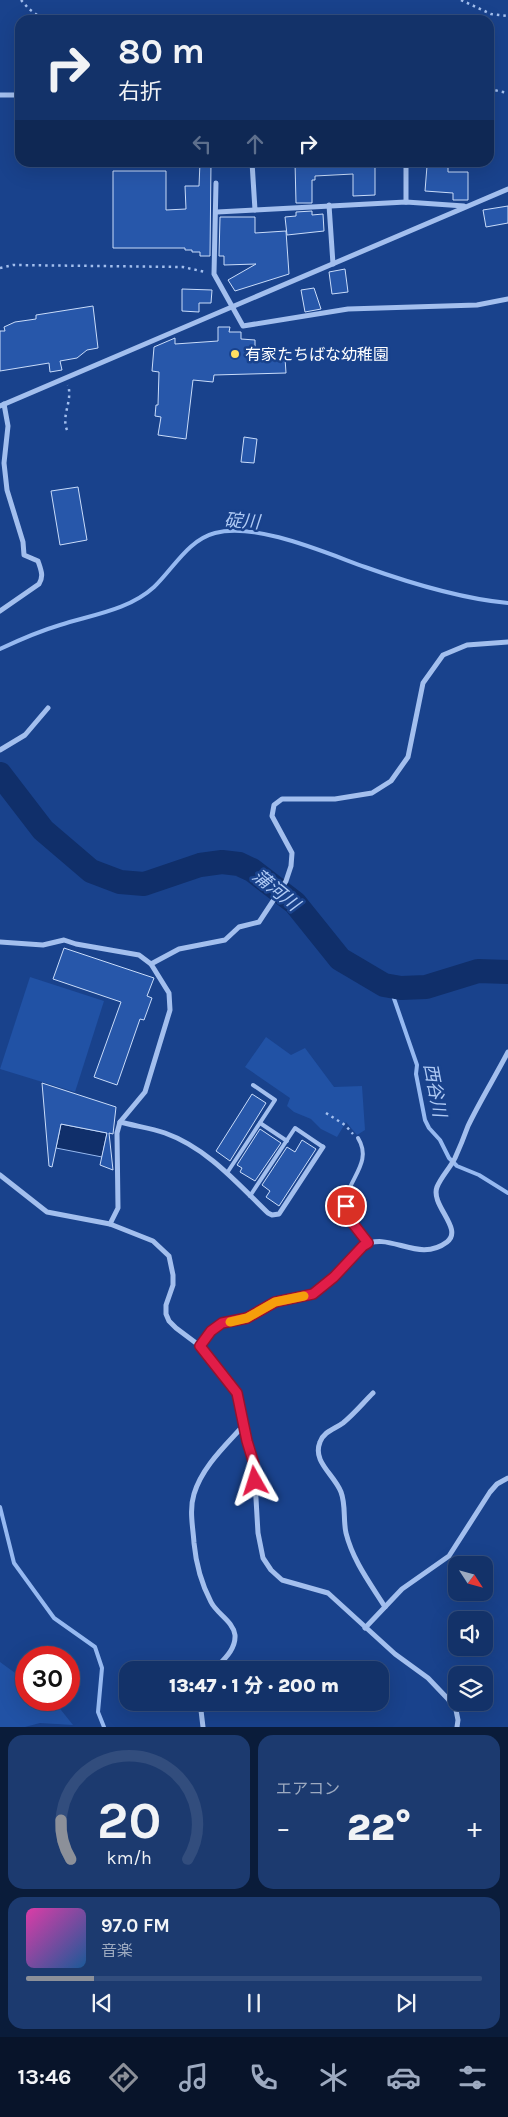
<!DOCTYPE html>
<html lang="ja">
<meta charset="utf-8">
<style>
:root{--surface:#133269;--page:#1c3a6f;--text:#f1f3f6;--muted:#9daac0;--line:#324d7d;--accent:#8c9099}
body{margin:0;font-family:Karla,"Noto Sans JP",sans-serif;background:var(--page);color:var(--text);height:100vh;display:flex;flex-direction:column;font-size:19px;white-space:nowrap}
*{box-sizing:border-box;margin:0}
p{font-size:16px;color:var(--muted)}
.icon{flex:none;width:28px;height:28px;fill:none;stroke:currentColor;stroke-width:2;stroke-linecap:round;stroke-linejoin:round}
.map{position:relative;height:1727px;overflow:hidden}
.panel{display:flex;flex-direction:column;gap:8px;padding:8px;background:#0a1c3a;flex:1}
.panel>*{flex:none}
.hud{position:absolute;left:15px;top:15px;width:479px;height:152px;border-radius:15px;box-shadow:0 5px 20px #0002,0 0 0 1px var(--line);background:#133269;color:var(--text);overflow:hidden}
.needle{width:32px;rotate:126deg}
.buttons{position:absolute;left:448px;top:1556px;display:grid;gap:10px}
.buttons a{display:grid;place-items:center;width:45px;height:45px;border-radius:10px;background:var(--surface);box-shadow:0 5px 20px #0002,0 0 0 1px var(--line);font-size:25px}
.speed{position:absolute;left:15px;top:1646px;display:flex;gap:10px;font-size:25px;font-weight:700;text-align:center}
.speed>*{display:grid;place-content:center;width:65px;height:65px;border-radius:50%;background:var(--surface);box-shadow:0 5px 20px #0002,0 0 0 1px var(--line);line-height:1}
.speed .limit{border:8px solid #d22;background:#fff;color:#111}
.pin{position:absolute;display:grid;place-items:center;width:42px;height:42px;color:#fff;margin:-21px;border:2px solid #fff;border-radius:50%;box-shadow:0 1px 5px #0007}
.me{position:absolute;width:55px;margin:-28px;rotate:354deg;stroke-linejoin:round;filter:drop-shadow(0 0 4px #0008)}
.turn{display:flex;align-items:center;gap:18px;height:105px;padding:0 20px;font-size:22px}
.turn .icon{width:65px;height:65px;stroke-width:2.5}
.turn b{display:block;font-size:35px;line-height:42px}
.lanes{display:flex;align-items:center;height:48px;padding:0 20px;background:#0003;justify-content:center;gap:25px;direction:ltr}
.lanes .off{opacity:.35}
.big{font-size:38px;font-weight:800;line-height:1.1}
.panel .card{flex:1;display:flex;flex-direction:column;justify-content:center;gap:8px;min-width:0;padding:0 18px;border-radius:15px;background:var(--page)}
.panel .dial{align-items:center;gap:0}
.dial svg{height:130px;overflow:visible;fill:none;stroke:var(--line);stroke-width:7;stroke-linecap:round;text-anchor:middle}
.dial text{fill:var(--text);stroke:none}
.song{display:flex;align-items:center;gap:15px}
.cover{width:60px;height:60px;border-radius:8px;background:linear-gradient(135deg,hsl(320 70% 55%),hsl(210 70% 35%))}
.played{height:5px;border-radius:2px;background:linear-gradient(90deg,var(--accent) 15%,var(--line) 15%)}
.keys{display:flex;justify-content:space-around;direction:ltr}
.heat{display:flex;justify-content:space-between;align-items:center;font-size:28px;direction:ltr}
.panel .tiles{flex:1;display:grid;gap:8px;grid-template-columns:1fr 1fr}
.card:last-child{grid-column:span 2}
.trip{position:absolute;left:119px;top:1661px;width:270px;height:50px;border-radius:15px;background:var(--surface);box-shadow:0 5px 20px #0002,0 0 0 1px var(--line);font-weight:800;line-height:50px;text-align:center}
.tab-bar{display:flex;height:80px;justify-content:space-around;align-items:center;background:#08142a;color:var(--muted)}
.tab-bar .icon{width:35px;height:35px}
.tab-bar .active{color:var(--accent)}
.tab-bar b{font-size:22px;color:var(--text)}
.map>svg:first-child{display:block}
.green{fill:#2152a5}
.water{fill:#102f6a;stroke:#96b9f1}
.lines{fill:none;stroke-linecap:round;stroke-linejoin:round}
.stream{stroke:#96b9f1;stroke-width:4}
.river{stroke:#102f6a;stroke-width:24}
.building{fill:#2757aa;stroke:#c9dcfa}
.path{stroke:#a3bfee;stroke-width:2.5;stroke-dasharray:2.5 4;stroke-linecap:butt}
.service{stroke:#a3bfee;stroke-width:4}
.minor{stroke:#a3bfee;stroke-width:5}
.route-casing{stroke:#92132f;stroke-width:12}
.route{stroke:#e11d48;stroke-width:9}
.slow{stroke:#f59e0b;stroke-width:9}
.poi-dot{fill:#ffde61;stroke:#19428c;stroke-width:2}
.labels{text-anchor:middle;stroke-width:5;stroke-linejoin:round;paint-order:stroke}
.poi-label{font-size:16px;fill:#fff;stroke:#19428c;text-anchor:start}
.water-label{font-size:18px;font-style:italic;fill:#afcaf5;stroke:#19428c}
</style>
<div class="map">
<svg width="508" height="1727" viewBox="0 0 508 1727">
<rect width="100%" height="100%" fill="#19428c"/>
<g class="green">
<path d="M 30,977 L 104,1001 L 75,1092 L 0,1069 Z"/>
<path d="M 266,1037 L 291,1055 L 305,1048 L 334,1087 L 362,1086 L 365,1130 L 357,1135 L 346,1122 L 337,1137 L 321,1129 L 311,1119 L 294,1112 L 287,1106 L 290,1098 L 245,1067 Z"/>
<path d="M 0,1662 L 26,1681 L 26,1700 L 53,1700 L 73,1725 L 40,1723 L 25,1727 L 0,1727 Z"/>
</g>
<path class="water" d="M 61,1124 L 107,1133 L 102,1157 L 56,1148 Z"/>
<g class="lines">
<g class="stream">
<path d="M 0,649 C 19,640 40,631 60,625 C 91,615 129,610 154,587 C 173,569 188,540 215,533 C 256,522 326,553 365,567 C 407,582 464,599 508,603"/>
<path d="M 390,987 L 417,1065 L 416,1074 L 425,1120 L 429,1128 L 440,1140 L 449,1158 L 457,1166 L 479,1175 L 508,1193"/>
<path d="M 0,1507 L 14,1563 L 54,1618 L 95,1647 L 102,1668 L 98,1712 L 104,1727"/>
</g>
<path class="river" d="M 0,774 L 43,830 L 91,871 L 120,882 L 144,884 L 200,865 L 222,862 L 239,864 L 252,870 L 295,903 L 340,959 L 384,985 L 401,988 L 426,987 L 478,971 L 508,972"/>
</g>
<g class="building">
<path d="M 200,162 L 211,162 L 210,256 L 200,256 L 200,252 L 192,252 L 192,250 L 185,250 L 185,248 L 113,248 L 113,171 L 166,171 L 166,210 L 186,209 L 185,186 L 199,186 Z"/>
<path d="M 295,162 L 375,164 L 375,195 L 353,196 L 353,174 L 315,176 L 315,180 L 312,180 L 312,203 L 296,203 Z"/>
<path d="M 427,166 L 448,167 L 448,172 L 468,172 L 468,200 L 453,200 L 453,193 L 425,191 Z"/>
<path d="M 508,206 L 508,223 L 486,227 L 483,210 Z"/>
<path d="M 312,211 L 312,215 L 323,214 L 324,231 L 287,235 L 285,217 L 296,216 L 296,212 Z"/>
<path d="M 220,217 L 255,217 L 255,233 L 286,231 L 289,274 L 235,291 L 228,280 L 256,264 L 224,265 L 224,256 L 219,256 Z"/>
<path d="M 345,269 L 348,292 L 332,294 L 329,272 Z"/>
<path d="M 314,288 L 321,309 L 305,312 L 301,290 Z"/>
<path d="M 182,289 L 212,290 L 211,303 L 199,303 L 199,312 L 182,311 Z"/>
<path d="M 93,306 L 98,348 L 87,350 L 77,358 L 60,361 L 62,370 L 50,372 L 49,363 L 0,371 L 0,331 L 5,331 L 4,327 L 15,322 L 36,319 L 36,315 Z"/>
<path d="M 218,327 L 230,327 L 229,332 L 241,332 L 241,339 L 255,340 L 255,360 L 285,358 L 286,373 L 214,375 L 213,382 L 193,380 L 186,439 L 158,435 L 161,417 L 155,416 L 156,405 L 158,405 L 159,372 L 152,371 L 154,347 L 175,338 L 175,344 L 218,341 Z"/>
<path d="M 244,437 L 257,439 L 254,463 L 241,462 Z"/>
<path d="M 78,487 L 87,540 L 60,545 L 51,491 Z"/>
<path d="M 64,948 L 154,978 L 147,996 L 152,998 L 144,1020 L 140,1019 L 117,1085 L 94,1077 L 121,1002 L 53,979 Z"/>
<path d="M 42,1083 L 116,1107 L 113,1134 L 109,1133 L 113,1170 L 100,1165 L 107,1133 L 61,1124 L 52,1167 L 49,1166 Z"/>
<path d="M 252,1094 L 266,1103 L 230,1161 L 216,1151 Z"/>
<path d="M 260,1129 L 281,1143 L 255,1181 L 240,1172 L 242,1168 L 237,1165 Z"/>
<path d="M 302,1140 L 316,1149 L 279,1206 L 266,1197 L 270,1191 L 262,1185 L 287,1147 L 295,1152 Z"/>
</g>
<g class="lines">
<g class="path">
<path d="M 21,0 L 29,9 L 44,20"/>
<path d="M 461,0 L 491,14 L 508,16"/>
<path d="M 489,89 L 508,93"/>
<path d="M 0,268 L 13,265 L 183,267 L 205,272"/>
<path d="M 67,430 C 61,415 73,401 68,385"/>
<path d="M 326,1113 L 345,1125 L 353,1134"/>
</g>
<g class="service">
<path d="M 260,1123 L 287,1141"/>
<path d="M 358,1138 C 376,1167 337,1185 348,1214 C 352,1225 362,1234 368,1243"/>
<path d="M 227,1173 L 275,1100 L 253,1085"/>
<path d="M 250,1196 L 295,1128 L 323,1147"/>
</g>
<g class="minor">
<path d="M 0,95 L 20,95"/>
<path d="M 252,162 L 255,210 L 406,202 L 464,206"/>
<path d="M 216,183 L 214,274 L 243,326 L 348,309 L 477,305 L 508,299"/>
<path d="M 406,202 L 406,162"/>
<path d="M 329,205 L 333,264"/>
<path d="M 217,212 L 255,210"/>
<path d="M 0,406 L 508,189"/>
<path d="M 0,611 L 39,584 C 44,576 41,570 38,561 L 24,555 L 23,542 L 7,490 L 4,463 L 8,426 L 4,404"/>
<path d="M 0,750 L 25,735 L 48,708"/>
<path d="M 0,942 L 43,945 L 64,940 L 76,944 L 139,955 L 151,964"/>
<path d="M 120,1122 C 135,1126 151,1128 165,1133 C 207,1148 237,1183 268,1213 L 272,1215 L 279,1214 L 323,1147"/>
<path d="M 0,1175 L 47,1212 L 110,1224 L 153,1241 L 169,1256 L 173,1275 L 173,1285 L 166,1305 L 166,1314 L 169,1321 L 176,1328 L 200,1346 L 237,1393 L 247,1441 L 254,1464 L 258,1533 L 263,1558 L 271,1570 L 282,1580 L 328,1593 L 395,1654 L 428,1678 L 448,1699 L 456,1710 L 458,1720 L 457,1727"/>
<path d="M 110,1224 L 118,1208 L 117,1133 L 120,1122 L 145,1092 L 170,1010 L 169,993 L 151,964 L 179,949 L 225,940 L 239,927 L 259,922 L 286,881 L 291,866 L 292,853 L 272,816 L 274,805 L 282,799 L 335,799 L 372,793 L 391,781 L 408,757 L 423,683 L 443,655 L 467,645 L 508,642"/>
<path d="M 200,1346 L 211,1331 L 222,1323 L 247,1318 L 275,1302 L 313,1294 L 334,1277 L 363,1246 C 389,1230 418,1264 447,1242 C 464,1229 430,1205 437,1187 C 441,1177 450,1168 455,1158 C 460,1147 464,1137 468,1126 C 480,1101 495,1077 508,1052"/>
<path d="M 373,1393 C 363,1403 354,1414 343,1423 C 335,1429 324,1431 320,1442 C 312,1462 334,1474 341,1492 C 346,1505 343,1520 346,1533 C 353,1561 370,1583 385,1607"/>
<path d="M 365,1628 L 402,1589 L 449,1556 L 490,1492 L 497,1484 L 508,1478"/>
<path d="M 214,1670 C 223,1660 236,1650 235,1635 C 233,1621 217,1614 211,1602 C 201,1583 196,1564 194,1543 C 193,1527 189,1510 194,1494 C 202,1467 225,1446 243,1426"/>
<path d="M 200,1702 L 203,1727"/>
</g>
</g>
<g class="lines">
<g class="route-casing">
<path id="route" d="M 255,1481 L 254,1464 L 247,1441 L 237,1393 L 200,1346 L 211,1331 L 222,1323 L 247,1318 L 275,1302 L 313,1294 L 334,1277 L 363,1246 L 368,1243 L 351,1221 L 346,1206"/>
</g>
<use href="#route" class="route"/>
<path class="slow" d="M 230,1322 L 247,1318 L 275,1302 L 304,1296"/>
</g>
<circle class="poi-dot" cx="235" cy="354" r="5"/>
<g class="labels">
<g class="poi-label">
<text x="245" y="360">有家たちばな幼稚園</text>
</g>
<g class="water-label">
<text transform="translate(242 521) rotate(4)" y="6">碇川</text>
<text transform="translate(276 890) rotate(39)" y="6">蒲河川</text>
<text transform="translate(435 1090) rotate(79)" y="6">西谷川</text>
</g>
</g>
</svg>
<div class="buttons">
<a><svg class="needle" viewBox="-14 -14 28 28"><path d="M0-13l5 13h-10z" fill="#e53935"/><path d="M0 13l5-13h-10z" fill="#9daac0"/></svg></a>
<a><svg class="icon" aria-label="sound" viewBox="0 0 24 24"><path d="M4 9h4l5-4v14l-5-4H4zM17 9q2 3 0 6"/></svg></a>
<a><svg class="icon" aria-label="layers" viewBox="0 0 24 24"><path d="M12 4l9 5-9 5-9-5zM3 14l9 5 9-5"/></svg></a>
</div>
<div class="speed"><div class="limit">30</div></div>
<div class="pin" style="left:346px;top:1206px;background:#d93025"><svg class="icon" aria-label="arrive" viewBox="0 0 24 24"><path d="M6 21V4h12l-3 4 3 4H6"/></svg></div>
<svg class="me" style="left:255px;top:1481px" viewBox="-20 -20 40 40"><path d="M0-17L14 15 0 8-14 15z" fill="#e11d48" stroke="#fff" stroke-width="4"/></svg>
<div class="trip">13:47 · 1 分 · 200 m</div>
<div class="hud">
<div class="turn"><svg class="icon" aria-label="right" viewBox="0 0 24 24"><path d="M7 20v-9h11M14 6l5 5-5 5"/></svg><div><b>80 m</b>右折</div></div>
<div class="lanes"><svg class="icon off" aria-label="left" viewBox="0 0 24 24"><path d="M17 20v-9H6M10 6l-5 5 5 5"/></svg><svg class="icon off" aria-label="ahead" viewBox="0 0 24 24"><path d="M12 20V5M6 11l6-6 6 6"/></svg><svg class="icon" aria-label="right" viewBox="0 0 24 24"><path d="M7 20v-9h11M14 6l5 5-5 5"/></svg></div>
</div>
</div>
<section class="panel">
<div class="tiles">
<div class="card dial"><svg viewBox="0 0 100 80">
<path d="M14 69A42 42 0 1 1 86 69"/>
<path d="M14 69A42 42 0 0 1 8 45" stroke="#8c9099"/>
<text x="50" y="56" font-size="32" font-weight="700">20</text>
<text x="50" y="72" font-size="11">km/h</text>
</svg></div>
<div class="card"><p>エアコン</p>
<div class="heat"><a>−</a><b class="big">22°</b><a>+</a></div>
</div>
<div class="card">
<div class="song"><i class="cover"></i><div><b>97.0 FM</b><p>音楽</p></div></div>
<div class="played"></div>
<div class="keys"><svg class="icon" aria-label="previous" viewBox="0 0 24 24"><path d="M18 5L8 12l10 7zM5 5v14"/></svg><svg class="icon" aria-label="pause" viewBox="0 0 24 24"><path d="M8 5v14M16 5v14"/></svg><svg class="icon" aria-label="next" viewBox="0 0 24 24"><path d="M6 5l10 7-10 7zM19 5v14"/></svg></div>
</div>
</div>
</section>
<nav class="tab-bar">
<b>13:46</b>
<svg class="icon active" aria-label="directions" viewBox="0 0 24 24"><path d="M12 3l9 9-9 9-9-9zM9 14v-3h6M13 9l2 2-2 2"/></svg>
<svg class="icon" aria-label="music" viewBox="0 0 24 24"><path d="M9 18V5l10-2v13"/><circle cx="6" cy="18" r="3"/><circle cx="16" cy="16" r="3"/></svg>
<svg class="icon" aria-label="phone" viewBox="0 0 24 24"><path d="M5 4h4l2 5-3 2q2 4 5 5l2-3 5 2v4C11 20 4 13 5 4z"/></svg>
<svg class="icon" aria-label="climate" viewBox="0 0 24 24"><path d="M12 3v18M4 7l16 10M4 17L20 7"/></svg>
<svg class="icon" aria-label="car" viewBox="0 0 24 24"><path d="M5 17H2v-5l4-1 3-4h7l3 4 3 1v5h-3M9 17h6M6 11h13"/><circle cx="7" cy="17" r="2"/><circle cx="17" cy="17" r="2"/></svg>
<svg class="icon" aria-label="filters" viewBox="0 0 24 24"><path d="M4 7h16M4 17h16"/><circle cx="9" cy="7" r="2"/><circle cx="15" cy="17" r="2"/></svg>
</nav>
